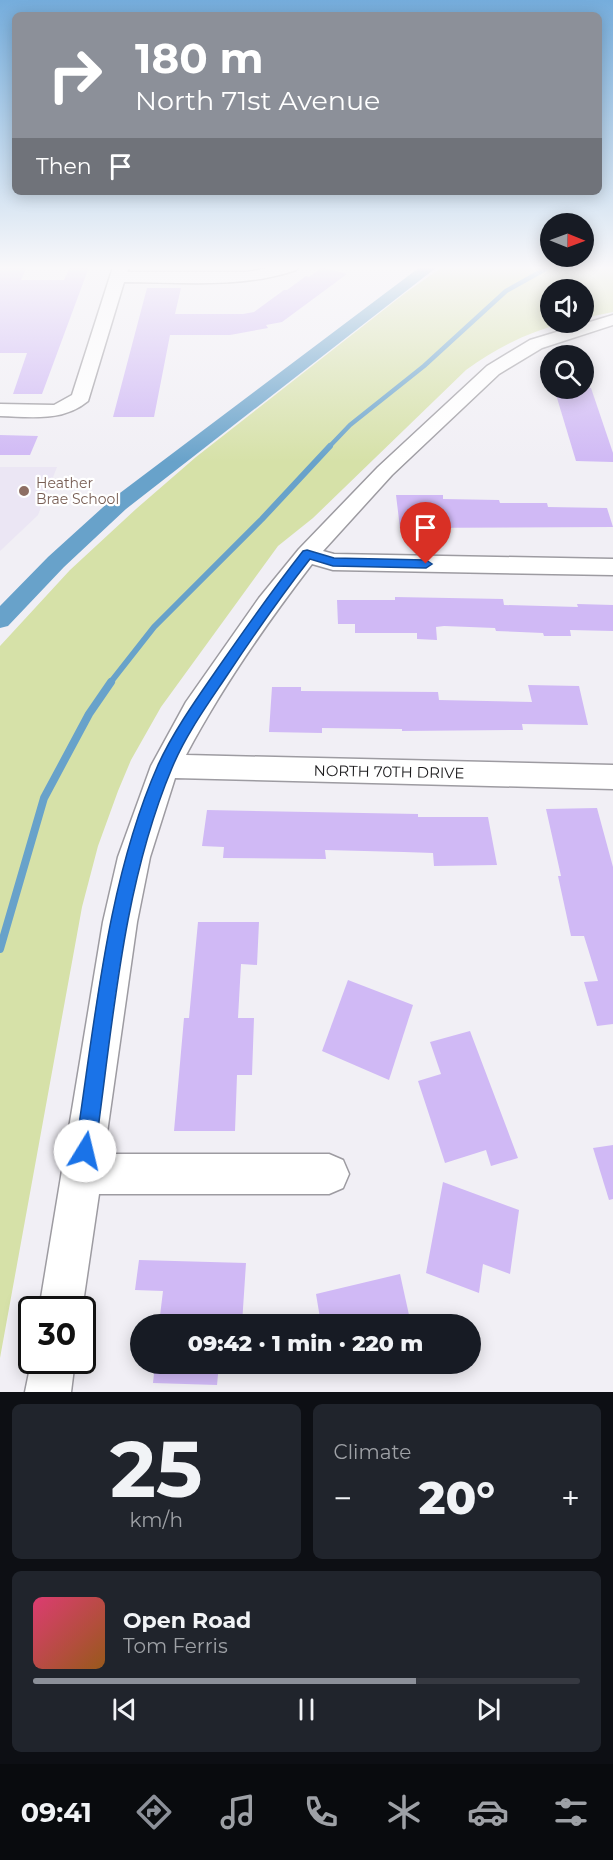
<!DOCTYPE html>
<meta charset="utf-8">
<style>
:root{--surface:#171b24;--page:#20242c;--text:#f1f3f6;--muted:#9ea1a6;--line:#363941;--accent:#8c9099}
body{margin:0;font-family:Montserrat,sans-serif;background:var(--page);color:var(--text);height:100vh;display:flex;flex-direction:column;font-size:22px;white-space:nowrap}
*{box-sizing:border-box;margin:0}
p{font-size:20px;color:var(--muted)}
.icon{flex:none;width:33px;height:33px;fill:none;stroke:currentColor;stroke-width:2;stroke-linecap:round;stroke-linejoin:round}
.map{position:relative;height:1392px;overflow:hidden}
.side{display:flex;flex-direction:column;gap:12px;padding:12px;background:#0d0f14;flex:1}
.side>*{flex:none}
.hud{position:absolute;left:12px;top:12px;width:590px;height:183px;border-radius:9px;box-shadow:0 3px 15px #0003;background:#8c9099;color:#fff;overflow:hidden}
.needle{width:39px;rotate:91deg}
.tools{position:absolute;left:540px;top:213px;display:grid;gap:12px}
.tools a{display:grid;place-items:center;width:54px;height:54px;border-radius:50%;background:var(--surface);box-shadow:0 3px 15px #0003;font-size:30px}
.speed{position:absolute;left:18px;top:1296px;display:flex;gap:12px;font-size:30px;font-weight:700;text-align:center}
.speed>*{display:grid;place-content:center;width:78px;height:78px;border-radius:50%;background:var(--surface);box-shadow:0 3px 15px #0003;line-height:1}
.speed .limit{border:3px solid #111;border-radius:9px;background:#fff;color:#111}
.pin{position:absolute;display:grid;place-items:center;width:51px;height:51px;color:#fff;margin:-62px -26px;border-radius:50% 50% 50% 0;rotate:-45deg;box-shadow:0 0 6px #0007}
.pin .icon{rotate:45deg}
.me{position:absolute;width:66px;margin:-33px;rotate:9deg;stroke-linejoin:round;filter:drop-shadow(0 0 4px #0008)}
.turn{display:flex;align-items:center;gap:21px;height:126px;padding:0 24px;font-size:27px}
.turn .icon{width:78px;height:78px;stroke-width:2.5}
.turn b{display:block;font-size:42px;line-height:51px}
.then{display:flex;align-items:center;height:57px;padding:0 24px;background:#0003;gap:12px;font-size:22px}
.big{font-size:45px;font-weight:800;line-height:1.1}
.side .tile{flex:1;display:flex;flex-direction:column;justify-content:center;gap:9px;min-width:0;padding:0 21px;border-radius:9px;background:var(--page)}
.side .dial{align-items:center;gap:0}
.dial b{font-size:78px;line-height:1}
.song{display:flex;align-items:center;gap:18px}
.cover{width:72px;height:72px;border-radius:9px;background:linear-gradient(135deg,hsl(340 70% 55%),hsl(30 70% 35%))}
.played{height:6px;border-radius:3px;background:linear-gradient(90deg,var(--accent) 70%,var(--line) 70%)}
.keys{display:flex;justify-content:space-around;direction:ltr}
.heat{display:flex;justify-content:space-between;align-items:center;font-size:33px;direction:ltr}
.side .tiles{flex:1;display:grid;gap:12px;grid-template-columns:1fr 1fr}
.tile:last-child{grid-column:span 2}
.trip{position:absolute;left:130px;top:1314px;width:351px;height:60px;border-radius:30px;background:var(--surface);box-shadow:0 3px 15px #0003;font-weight:800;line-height:60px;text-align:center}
.tab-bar{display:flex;height:96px;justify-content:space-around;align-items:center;background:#090b0e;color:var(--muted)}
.tab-bar .icon{width:42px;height:42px}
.tab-bar .selected{color:var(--accent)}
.tab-bar b{font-size:27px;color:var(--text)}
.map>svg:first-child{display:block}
.built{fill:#ebe6f4}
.green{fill:#d6e1a8}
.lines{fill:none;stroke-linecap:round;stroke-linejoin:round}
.stream-far2{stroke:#68a2ca;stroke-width:4.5}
.stream-far1{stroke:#68a2ca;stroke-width:6}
.stream{stroke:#68a2ca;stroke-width:8}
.canal{fill:#68a2ca;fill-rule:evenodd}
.building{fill:#d0b9f5}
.minor-casing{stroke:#9d9ba1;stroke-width:3}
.minor{fill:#fff;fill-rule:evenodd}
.route{fill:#1a73e8;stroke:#114b97;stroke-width:1.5}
.education-dot{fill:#8d6e63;stroke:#fff;stroke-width:2}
.labels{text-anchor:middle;stroke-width:4.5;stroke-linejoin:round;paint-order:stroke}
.far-education-label{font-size:14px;fill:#785e54;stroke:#fff;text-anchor:start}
.street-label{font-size:15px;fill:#1b1a1c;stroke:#fff}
</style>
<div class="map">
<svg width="613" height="1392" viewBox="0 0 613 1392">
<rect width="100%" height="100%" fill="#f1eff5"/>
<path class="built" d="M 0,467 L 57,467 L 38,515 L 0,551 Z"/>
<path class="green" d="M 442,267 L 613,267 L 613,312 L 584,318 L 584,290 L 550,290 L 550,322 L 564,323 C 528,332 496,348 466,370 L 313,518 L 278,546 L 161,707 L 131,760 L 118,791 L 98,846 L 82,907 L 0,1358 L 0,646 L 70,570 L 136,509 L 196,457 L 404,294 Z"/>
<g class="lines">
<path class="stream-far2" d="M 328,448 L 350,425 L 424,366 L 506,291 L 549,267"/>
<path class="stream-far1" d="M 110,683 L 154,627 L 262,519 L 330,446"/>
<path class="stream" d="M 0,949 L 44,798 L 89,714 L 111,682"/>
<path class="canal" d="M 420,267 L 437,267 L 126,509 L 64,567 L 8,626 L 0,628 L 0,606 L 48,557 L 112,499 Z"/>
</g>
<g class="building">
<path d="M 0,267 L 27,267 L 21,280 L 64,280 L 70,267 L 89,267 L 42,394 L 13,394 L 27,353 L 0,353 Z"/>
<path d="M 322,267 L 347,274 L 282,322 L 266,325 L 268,328 L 230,335 L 170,335 L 154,417 L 113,417 L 147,288 L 181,288 L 175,314 L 243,314 L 254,312 L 284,290 L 287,290 L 306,276 L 309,277 Z"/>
<path d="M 554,388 L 591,388 L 613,453 L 613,462 L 576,461 Z"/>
<path d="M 0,435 L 38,436 L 30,455 L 0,455 Z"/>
<path d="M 396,495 L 443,495 L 443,499 L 499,500 L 500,503 L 547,503 L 548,507 L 607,508 L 613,527 L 400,528 Z"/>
<path d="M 395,597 L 503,599 L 504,605 L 578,607 L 577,604 L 613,605 L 613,631 L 570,630 L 571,636 L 544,636 L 543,633 L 496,631 L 495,628 L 444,626 L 436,627 L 437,640 L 417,639 L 417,633 L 355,633 L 355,624 L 338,624 L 337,600 L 395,600 Z"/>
<path d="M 528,685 L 579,686 L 588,725 L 522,724 L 523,730 L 402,731 L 402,729 L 322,728 L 322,733 L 269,732 L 272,687 L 301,687 L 301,691 L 438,692 L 439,700 L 532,702 Z"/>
<path d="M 597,808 L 613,867 L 613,1024 L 597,1026 L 584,982 L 598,981 L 584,936 L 571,936 L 558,876 L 561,876 L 546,809 Z"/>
<path d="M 207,810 L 418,814 L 418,817 L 488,817 L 497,865 L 434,866 L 433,853 L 404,852 L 325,850 L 326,859 L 223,858 L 224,847 L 202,846 Z"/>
<path d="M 198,922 L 259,922 L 257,965 L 241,964 L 238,1018 L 254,1018 L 252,1075 L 237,1075 L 235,1131 L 174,1131 L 184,1018 L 189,1018 Z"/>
<path d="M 348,980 L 413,1005 L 389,1080 L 322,1051 Z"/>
<path d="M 470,1031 L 518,1158 L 491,1166 L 486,1150 L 445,1163 L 418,1081 L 441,1074 L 430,1042 Z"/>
<path d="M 613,1145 L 613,1199 L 609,1200 L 593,1148 Z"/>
<path d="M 443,1182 L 519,1210 L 510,1274 L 483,1264 L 479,1293 L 426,1273 Z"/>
<path d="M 139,1260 L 246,1263 L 242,1324 L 159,1324 L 163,1291 L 135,1290 Z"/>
<path d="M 400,1274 L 411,1324 L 321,1324 L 316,1294 Z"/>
<path d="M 155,1364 L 219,1364 L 217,1385 L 153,1383 Z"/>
</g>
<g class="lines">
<g class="minor-casing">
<g id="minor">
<path d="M 113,267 L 129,267 L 127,272 L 247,272 L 274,267 L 298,267 L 296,270 C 241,289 181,282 124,282 L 88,401 C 63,422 30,417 0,416 L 0,404 L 54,405 L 72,395 Z"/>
<path d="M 613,315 L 613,325 L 542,348 L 499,374 L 392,475 L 323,551 L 334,554 L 613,559 L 613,575 L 333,570 L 312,564 C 266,624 222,687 186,755 L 613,765 L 613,789 L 175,778 L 150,857 L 137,922 L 104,1154 L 329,1154 L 343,1160 L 349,1174 L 343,1188 L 329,1194 L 99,1194 L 82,1310 L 39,1310 L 103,922 L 118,857 L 151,766 L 186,702 L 259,598 L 299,549 L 378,467 L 487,366 L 530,340 Z"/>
<path d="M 32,1358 L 32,1360 L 75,1360 L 71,1392 L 25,1392 Z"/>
</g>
</g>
<use href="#minor" class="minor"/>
</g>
<linearGradient id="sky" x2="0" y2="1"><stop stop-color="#75addc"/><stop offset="0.58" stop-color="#f9f8fa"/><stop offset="1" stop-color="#f9f8fa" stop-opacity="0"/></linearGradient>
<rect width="613" height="462" fill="url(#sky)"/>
<path class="route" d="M 307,550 L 334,558 L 426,560 L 432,564 L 426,568 L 333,566 L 310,559 C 281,596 254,635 228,674 C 208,704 186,734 172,768 C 122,887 113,1024 95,1151 L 92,1158 L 85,1161 L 78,1158 L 75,1151 C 95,1024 106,883 158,765 C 174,730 198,697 220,665 C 247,626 274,588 303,551 Z"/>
<circle class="education-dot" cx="24" cy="491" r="6"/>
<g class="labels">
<g class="far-education-label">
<text x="36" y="488">Heather<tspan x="36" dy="16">Brae School</tspan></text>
</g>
<g class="street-label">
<text transform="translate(389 772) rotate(1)" y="5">NORTH 70TH DRIVE</text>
</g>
</g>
</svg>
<div class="tools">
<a><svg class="needle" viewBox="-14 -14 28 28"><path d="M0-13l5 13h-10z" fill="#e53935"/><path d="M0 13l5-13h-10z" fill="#9ea1a6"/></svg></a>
<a><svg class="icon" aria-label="sound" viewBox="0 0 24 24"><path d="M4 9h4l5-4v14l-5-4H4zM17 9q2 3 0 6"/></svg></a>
<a><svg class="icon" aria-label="search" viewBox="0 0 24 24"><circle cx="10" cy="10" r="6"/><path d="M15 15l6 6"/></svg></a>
</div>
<div class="speed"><div class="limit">30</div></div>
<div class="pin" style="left:426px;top:564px;background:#d93025"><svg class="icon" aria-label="arrive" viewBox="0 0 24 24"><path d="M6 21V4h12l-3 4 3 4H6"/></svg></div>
<svg class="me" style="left:85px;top:1151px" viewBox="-20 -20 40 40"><circle r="19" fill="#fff"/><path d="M0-13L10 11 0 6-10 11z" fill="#1a73e8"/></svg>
<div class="trip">09:42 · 1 min · 220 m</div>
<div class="hud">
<div class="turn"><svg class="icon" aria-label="right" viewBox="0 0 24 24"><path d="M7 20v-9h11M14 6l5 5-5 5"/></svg><div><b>180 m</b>North 71st Avenue</div></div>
<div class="then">Then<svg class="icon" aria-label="arrive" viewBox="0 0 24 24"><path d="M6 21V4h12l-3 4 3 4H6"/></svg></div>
</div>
</div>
<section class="side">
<div class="tiles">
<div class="tile dial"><b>25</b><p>km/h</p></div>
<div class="tile"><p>Climate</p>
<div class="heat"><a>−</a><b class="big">20°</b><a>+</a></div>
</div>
<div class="tile">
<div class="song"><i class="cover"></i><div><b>Open Road</b><p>Tom Ferris</p></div></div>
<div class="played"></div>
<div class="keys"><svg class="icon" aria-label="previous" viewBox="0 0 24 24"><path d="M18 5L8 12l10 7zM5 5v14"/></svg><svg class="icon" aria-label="pause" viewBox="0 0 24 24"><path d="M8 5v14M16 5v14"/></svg><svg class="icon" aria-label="next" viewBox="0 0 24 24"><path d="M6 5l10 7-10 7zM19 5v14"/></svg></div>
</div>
</div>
</section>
<nav class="tab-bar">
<b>09:41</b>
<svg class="icon selected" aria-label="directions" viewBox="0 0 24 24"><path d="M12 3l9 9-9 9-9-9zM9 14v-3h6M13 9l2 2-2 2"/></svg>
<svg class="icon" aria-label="music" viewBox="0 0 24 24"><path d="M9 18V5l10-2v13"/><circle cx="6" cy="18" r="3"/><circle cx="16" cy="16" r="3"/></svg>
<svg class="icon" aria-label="phone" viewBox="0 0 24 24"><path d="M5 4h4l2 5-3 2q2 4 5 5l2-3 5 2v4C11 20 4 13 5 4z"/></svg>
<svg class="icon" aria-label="climate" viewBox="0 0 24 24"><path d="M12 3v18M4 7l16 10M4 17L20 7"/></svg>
<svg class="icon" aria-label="car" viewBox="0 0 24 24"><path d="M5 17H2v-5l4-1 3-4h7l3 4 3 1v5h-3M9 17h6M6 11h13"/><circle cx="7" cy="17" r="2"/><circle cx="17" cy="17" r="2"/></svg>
<svg class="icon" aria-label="filters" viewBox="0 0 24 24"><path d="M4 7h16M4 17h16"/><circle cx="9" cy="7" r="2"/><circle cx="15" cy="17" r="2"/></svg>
</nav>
